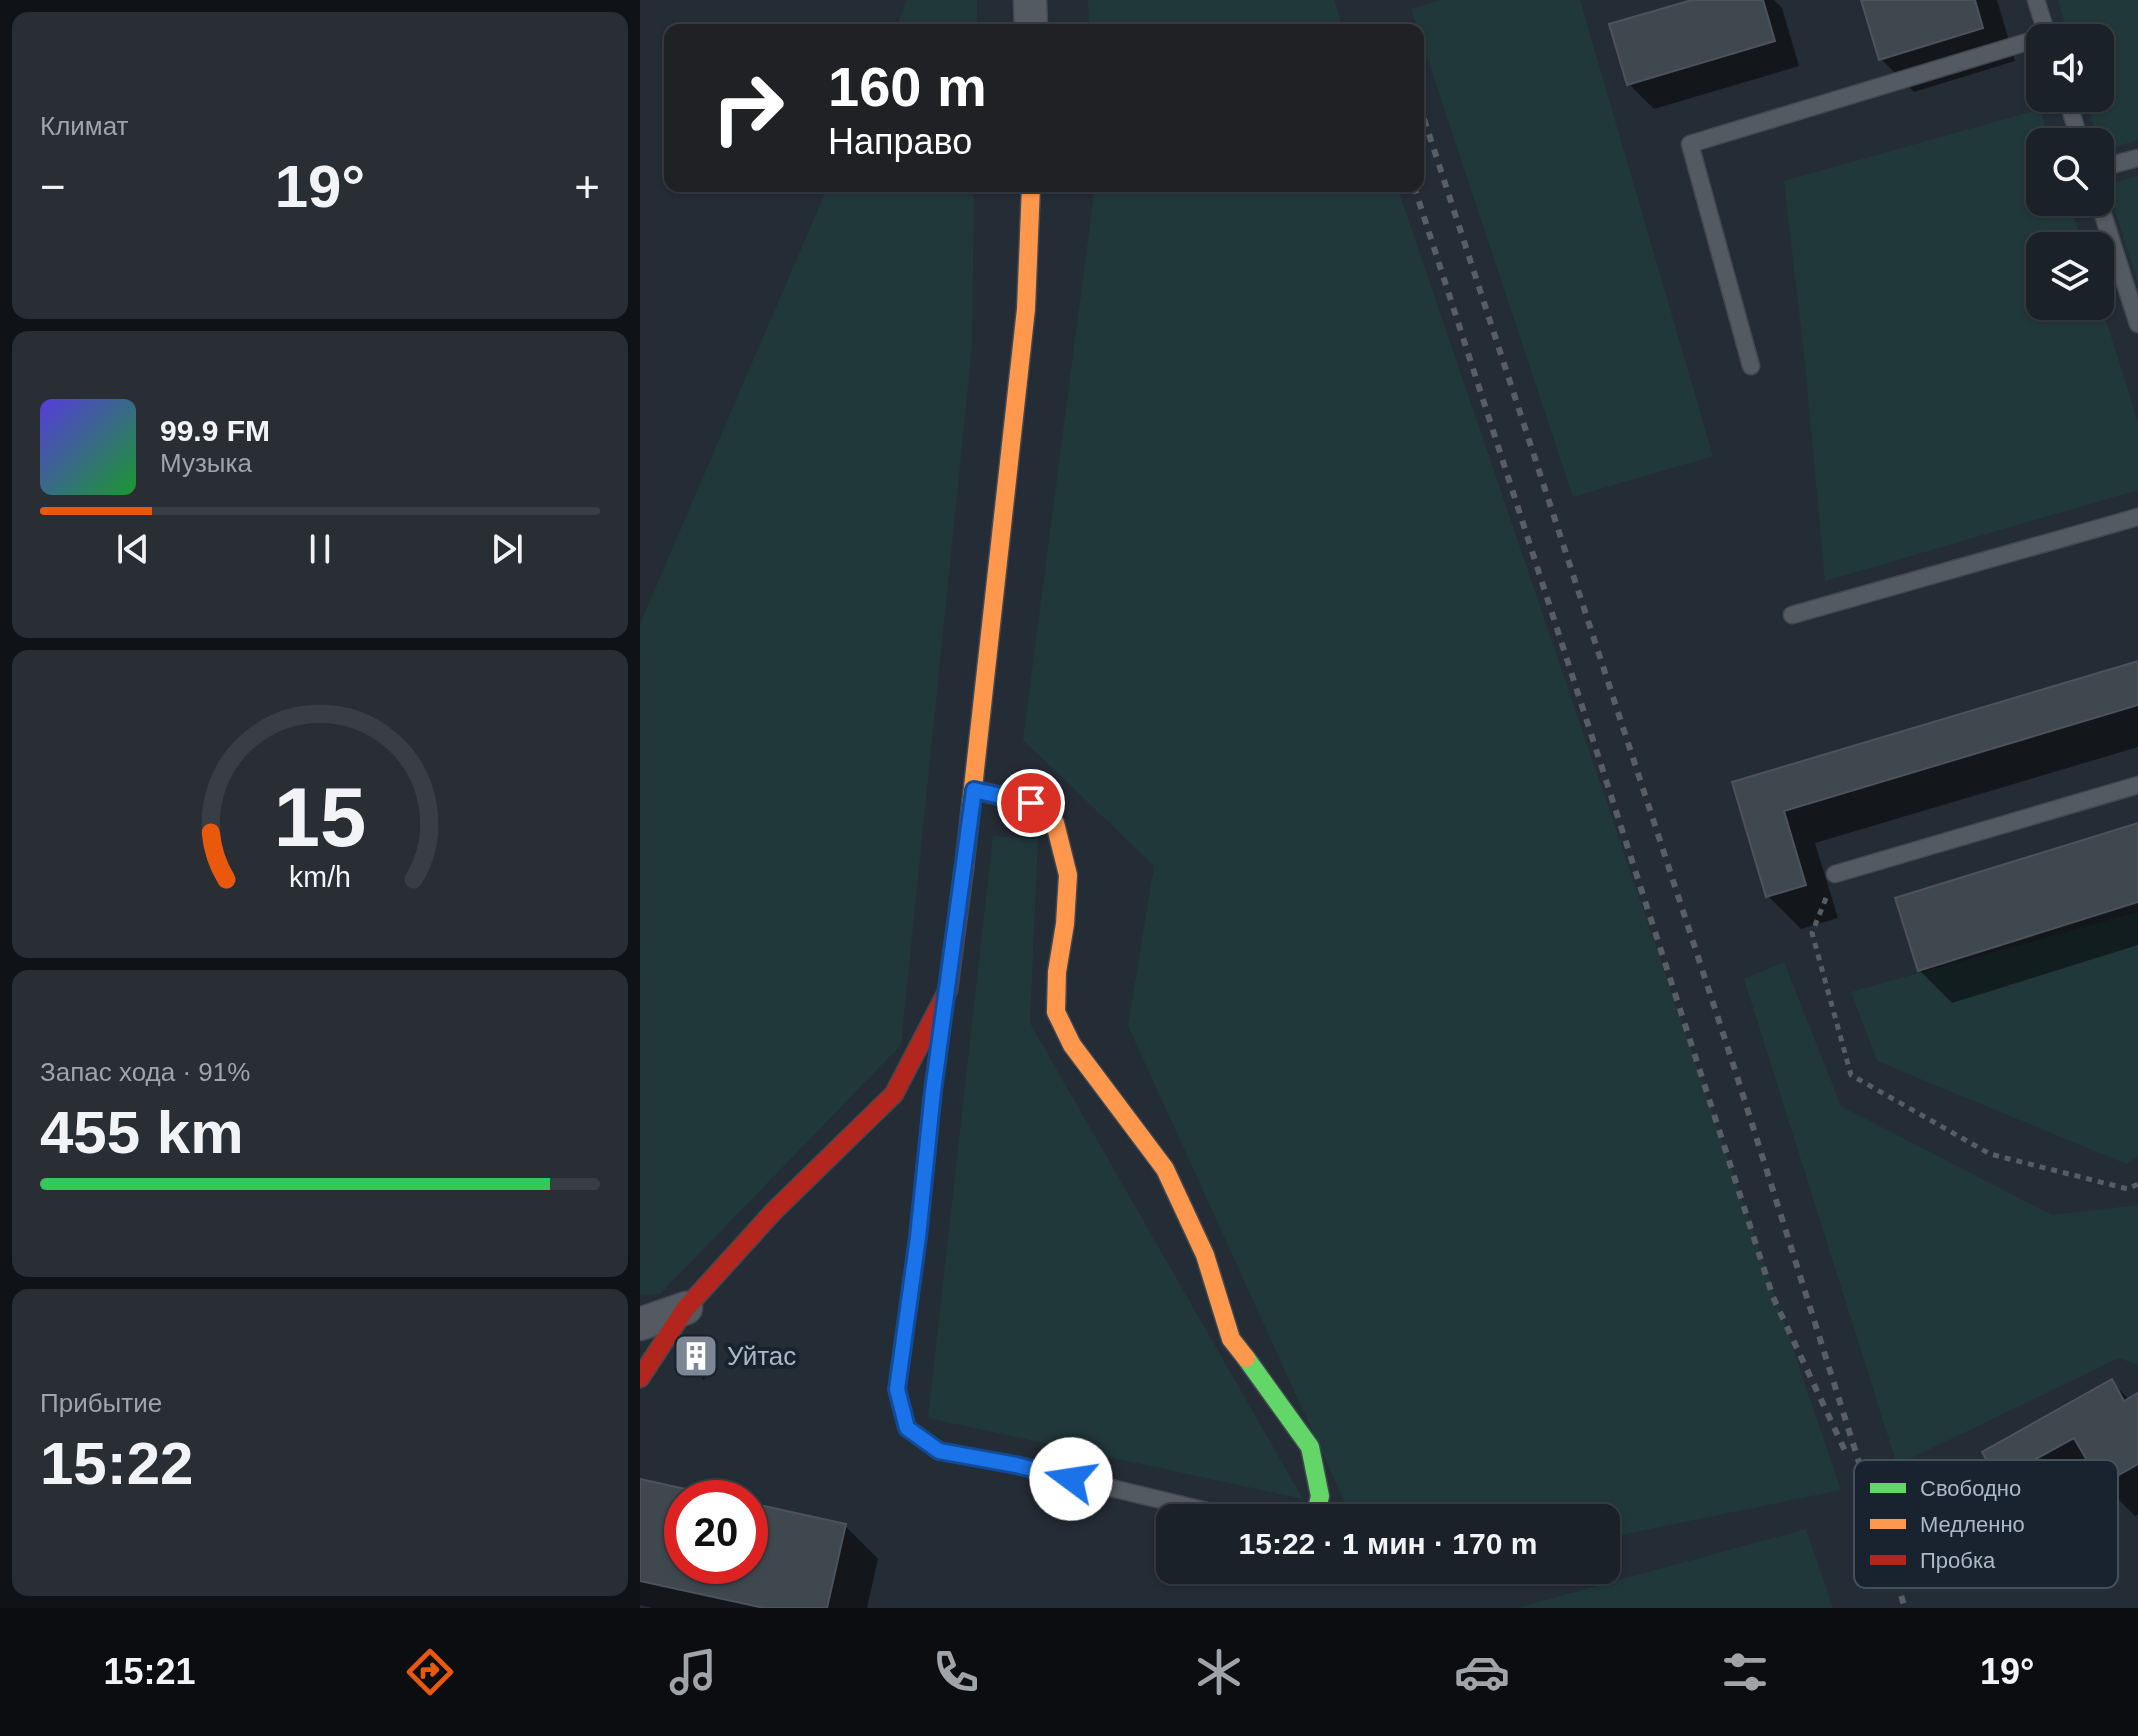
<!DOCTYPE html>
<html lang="ru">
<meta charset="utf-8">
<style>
:root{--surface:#1b2128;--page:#282e34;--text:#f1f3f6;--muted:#a0a3a8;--line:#393e45;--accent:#ea580c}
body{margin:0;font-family:Helvetica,sans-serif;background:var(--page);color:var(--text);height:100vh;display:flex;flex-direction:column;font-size:30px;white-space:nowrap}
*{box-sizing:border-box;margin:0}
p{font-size:26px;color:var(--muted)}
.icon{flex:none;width:44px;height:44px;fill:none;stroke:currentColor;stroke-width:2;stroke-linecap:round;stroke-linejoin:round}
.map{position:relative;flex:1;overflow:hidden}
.sheet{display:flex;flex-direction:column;gap:12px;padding:12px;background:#0f1216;width:640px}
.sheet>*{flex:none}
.banner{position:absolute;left:24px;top:24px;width:760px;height:168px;border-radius:16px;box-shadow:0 2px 6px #0004,0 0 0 2px var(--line);background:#202124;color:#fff;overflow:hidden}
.tools{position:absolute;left:1386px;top:24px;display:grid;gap:16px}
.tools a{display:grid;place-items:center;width:88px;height:88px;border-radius:16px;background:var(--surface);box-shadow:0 2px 6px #0004,0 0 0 2px var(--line);font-size:40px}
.speed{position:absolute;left:24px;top:1480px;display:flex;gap:16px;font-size:40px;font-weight:700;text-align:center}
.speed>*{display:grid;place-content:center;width:104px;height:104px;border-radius:50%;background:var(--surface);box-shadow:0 2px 6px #0004,0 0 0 2px var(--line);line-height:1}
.speed .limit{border:12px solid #d22;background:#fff;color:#111}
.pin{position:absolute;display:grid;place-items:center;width:68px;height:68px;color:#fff;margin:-34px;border:4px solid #fff;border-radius:50%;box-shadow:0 2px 8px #0007}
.me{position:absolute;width:88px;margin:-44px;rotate:284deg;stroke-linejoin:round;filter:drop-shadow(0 0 6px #0008)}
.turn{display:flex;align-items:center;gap:28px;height:168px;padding:0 32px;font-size:36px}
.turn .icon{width:104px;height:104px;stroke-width:2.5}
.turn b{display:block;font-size:56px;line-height:68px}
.big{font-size:60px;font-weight:700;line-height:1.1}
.sheet .card{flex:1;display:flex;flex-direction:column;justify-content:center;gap:12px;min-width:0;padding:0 28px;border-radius:16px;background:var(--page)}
.sheet .dial{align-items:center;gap:0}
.dial svg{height:208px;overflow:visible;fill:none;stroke:var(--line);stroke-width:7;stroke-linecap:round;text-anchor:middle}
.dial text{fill:var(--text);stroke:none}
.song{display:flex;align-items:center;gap:24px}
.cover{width:96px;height:96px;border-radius:12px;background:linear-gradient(135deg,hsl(250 70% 55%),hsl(130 70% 35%))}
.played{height:8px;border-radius:4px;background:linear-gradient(90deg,var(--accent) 20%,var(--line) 20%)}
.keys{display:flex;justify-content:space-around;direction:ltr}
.heat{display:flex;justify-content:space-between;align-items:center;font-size:44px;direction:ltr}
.charge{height:12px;border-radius:6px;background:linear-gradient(90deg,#34c759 91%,var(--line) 0)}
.trip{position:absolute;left:516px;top:1504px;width:464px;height:80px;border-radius:16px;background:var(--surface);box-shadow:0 2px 6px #0004,0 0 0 2px var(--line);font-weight:700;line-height:80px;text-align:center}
.menu{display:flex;height:128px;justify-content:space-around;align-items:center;background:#0b0d10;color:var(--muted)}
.menu .icon{width:56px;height:56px}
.menu .current{color:var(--accent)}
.menu b{font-size:36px;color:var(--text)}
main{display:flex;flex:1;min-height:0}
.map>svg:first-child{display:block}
.green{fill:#21383b}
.shadow{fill:#0007}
.building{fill:#3f474f;stroke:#4c535d;stroke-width:2}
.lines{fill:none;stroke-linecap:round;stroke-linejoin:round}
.lane-casing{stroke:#414851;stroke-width:19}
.street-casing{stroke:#414851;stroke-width:35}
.fast-casing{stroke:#414851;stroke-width:21}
.slow-casing{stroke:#414851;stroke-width:21}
.jam-casing{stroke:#414851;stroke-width:21}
.path{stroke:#565e65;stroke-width:5;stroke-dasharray:6 6;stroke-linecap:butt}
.lane{stroke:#545a62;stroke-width:16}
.street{stroke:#545a62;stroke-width:32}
.fast{stroke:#63d668;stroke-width:18}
.slow{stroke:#ff974d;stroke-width:18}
.jam{stroke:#b3261e;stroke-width:18}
.rail{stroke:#585e66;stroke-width:6;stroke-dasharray:8 8;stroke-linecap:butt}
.route-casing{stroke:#114b97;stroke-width:20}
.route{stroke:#1a73e8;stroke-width:14}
.labels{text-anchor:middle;stroke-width:8;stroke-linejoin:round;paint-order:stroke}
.poi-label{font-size:26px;fill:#adb8c7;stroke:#18232f;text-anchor:start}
.key{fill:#18232f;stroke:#45505d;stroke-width:2}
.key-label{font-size:22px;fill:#adb8c7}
</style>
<main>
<section class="sheet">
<div class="card"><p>Климат</p>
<div class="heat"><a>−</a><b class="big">19°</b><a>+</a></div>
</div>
<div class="card">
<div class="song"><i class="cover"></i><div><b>99.9 FM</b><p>Музыка</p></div></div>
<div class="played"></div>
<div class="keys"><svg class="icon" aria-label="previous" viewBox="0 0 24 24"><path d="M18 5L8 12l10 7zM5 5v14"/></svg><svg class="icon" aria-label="pause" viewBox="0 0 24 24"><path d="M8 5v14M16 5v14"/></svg><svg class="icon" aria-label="next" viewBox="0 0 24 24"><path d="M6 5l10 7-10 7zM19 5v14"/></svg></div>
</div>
<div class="card dial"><svg viewBox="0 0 100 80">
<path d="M14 69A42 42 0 1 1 86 69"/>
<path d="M14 69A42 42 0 0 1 8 51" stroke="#ea580c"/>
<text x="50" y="56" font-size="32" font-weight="700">15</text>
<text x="50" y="72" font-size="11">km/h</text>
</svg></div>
<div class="card"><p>Запас хода · 91%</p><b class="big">455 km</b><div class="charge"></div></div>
<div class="card"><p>Прибытие</p><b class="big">15:22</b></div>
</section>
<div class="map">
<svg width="1498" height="1608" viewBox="0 0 1498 1608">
<rect width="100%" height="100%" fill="#242c35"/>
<g class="green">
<path d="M 267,0 L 337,0 L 337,30 L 255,30 Z"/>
<path d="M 448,0 L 694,0 L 704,30 L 449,30 Z"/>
<path d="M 800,0 L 940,0 L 1073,456 L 933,497 L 771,9 Z"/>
<path d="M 1418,0 L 1498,0 L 1498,140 L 1461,151 L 1460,142 L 1458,142 L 1446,98 L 1460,98 L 1460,38 L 1429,38 Z"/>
<path d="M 1400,109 L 1410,142 L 1400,142 L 1400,202 L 1429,202 L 1443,246 L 1400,246 L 1400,306 L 1460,306 L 1460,301 L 1498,422 L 1498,490 L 1185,581 L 1165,364 L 1144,181 Z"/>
<path d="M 1498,176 L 1498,283 L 1467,185 Z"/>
<path d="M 188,186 L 334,186 L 332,347 L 261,1045 L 20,1294 L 0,1294 L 0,624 Z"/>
<path d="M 455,186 L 757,186 L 1201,1490 L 966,1538 L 966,1518 L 712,1518 L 488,1026 L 514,866 L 383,740 Z"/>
<path d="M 353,836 L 398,839 L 390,1023 L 663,1499 L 288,1418 Z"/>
<path d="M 1498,912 L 1498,1157 L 1486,1164 L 1237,1061 L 1211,992 Z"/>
<path d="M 1144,962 L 1201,1106 L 1412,1215 L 1498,1205 L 1498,1365 L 1479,1358 L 1257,1465 L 1104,979 Z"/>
<path d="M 1166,1529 L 1193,1608 L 877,1608 Z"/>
<path d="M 736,1570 L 809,1570 L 742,1584 Z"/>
</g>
<g class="shadow">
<path d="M 1059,0 L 1134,0 L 1142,8 L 1159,66 L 1014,109 L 989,84 Z"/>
<path d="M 1223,0 L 1357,0 L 1375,61 L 1274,92 L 1241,59 Z"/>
<path d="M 1498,663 L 1498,747 L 1175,843 L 1198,918 L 1161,929 L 1128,896 L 1094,784 Z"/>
<path d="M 1498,825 L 1498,945 L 1312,1003 L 1279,970 Z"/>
<path d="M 55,1341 L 70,1349 L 78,1356 L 64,1380 L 44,1364 Z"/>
<path d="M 1471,1382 L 1490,1400 L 1498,1396 L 1498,1515 L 1495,1516 L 1462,1483 L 1458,1475 L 1393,1512 L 1360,1479 L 1345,1453 Z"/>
<path d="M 0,1481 L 78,1498 L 42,1498 L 42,1566 L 110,1566 L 110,1505 L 205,1526 L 238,1559 L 227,1608 L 12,1608 L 0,1605 Z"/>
</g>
<g class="building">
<path d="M 1052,0 L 1123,0 L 1135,41 L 987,85 L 969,24 Z"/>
<path d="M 1221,0 L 1335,0 L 1343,28 L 1239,60 Z"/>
<path d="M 1498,661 L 1498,705 L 1144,811 L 1166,885 L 1126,897 L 1092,782 Z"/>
<path d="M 1498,823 L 1498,902 L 1278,971 L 1255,898 Z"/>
<path d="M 54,1338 L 71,1347 L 56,1374 L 41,1365 Z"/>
<path d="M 1472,1379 L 1484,1401 L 1498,1393 L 1498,1464 L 1461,1485 L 1434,1438 L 1358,1480 L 1342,1452 Z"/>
<path d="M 0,1479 L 87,1498 L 42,1498 L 42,1566 L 110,1566 L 110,1503 L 206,1524 L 187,1608 L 124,1608 L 0,1581 Z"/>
</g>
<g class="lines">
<g class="lane-casing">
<g id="lane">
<path d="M 1396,0 L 1408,38"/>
<path d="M 1427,98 L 1440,142"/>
<path d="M 1460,168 L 1498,158"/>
<path d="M 1459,202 L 1498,324"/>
<path d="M 1111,366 L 1050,144 L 1400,38"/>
<path d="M 1152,615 L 1498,517"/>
<path d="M 1195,874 L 1498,785"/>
<path d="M 300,1039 L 293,1091 L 278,1237 L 257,1389 L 267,1428 L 299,1451 L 376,1465 L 596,1518"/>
</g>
</g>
<g class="street-casing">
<g id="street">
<path d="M 390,0 L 391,30"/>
<path d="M 0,1324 L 46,1308"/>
</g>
</g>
<g class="fast-casing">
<path id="fast" d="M 606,1358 L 670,1447 L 680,1496 L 675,1518"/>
</g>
<g class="slow-casing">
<g id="slow">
<path d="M 334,790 L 391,803 L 415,823 L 428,875 L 425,924 L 417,972 L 416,1012 L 432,1045 L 525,1169 L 565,1255 L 591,1339 L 606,1358"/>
<path d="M 324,869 L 386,309 L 391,186"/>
</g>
</g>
<g class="jam-casing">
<path id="jam" d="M 0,1378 L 46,1308 L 134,1211 L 254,1094 L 308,990 L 324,869"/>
</g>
<path class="path" d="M 1186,898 L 1172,933 L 1211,1075 L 1350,1154 L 1488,1189 L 1498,1184"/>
<use href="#lane" class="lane"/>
<use href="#street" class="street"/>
<use href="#fast" class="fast"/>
<use href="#slow" class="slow"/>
<use href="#jam" class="jam"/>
<g class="rail">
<path d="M 784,119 L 1095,1070 L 1265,1608"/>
<path d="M 774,186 L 1133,1297 L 1206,1453"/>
</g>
</g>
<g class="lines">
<g class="route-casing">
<path id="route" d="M 391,803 L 334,790 L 293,1091 L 278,1237 L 257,1389 L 267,1428 L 299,1451 L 376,1465 L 431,1479"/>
</g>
<use href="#route" class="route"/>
</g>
<defs>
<g id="building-square" transform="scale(2.3)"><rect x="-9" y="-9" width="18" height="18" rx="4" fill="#7d8794" stroke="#18232f"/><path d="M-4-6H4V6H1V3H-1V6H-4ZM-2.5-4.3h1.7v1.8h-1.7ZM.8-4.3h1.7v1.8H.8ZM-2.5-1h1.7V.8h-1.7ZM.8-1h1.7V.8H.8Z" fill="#fff"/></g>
</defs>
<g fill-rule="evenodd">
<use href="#building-square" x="56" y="1356"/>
</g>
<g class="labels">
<g class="poi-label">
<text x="87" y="1365">Уйтас</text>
</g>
</g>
<rect x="1214" y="1460" width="264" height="128" rx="12" class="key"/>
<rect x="1230" y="1483" width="36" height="10" fill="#63d668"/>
<rect x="1230" y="1519" width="36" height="10" fill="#ff974d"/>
<rect x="1230" y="1555" width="36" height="10" fill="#b3261e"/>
<g class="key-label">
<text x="1280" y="1496">Свободно</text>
<text x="1280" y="1532">Медленно</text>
<text x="1280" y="1568">Пробка</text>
</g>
</svg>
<div class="tools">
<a><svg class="icon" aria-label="sound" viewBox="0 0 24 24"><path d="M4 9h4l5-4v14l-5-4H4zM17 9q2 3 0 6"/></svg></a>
<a><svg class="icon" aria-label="search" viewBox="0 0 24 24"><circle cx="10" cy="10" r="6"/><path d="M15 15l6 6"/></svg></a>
<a><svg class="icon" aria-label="layers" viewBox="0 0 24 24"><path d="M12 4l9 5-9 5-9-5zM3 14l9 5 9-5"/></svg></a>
</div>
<div class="speed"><div class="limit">20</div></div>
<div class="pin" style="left:391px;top:803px;background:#d93025"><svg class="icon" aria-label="arrive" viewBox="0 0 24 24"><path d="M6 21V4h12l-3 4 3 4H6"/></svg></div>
<svg class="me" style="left:431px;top:1479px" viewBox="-20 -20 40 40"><circle r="19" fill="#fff"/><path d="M0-13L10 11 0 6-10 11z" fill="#1a73e8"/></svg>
<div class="trip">15:22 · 1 мин · 170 m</div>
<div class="banner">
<div class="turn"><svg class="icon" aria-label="right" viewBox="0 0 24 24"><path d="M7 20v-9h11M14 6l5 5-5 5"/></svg><div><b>160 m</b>Направо</div></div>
</div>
</div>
</main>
<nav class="menu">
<b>15:21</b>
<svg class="icon current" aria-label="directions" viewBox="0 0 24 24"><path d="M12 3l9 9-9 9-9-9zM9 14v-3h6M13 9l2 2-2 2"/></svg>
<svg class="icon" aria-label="music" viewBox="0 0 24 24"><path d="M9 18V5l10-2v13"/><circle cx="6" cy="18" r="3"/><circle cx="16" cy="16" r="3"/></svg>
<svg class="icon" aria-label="phone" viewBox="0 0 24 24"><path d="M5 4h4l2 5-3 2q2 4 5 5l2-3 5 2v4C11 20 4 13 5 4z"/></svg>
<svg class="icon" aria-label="climate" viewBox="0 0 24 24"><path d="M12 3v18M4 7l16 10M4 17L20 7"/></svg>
<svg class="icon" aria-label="car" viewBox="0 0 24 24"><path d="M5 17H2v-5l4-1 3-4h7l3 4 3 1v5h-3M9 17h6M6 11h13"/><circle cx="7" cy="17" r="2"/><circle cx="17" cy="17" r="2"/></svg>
<svg class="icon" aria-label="filters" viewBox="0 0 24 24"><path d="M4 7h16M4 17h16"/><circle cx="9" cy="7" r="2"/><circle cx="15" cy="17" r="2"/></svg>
<b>19°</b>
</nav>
